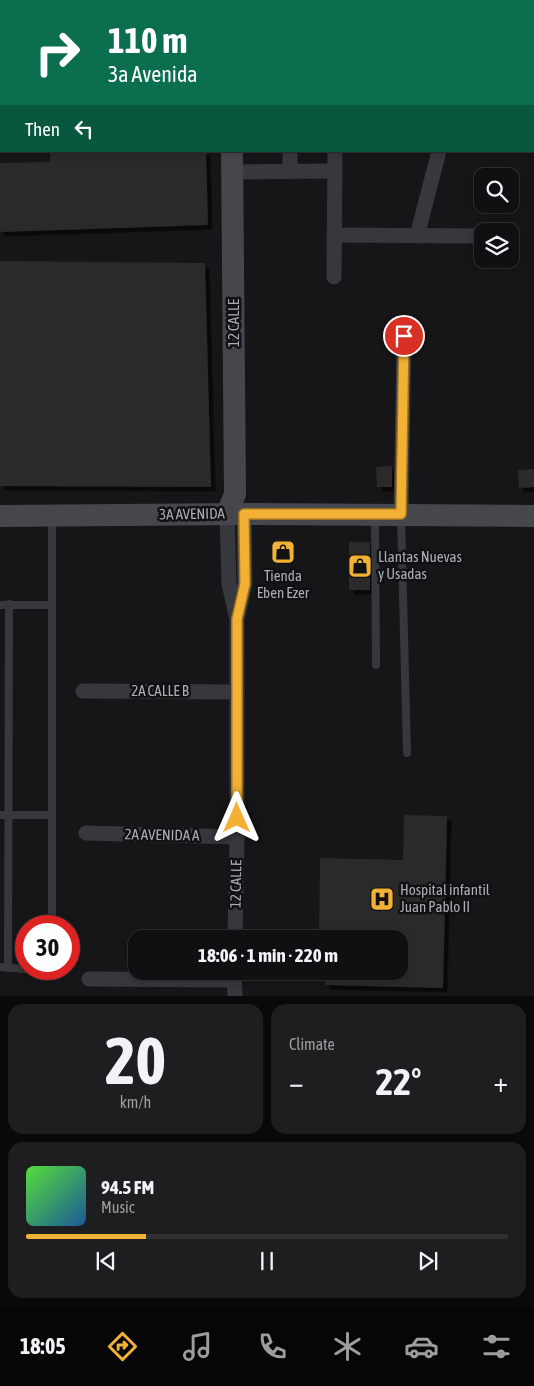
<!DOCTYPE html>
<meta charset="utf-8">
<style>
:root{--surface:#101012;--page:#1e1e20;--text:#f1f3f6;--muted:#9c9d9f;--line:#303032;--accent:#f2b134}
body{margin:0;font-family:"Asap Condensed",sans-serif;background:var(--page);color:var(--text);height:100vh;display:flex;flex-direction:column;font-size:19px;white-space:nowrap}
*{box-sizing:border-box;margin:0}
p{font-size:16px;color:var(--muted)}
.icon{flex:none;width:28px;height:28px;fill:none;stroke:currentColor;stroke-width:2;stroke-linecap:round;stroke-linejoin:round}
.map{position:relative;height:996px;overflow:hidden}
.drawer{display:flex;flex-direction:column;gap:8px;padding:8px;background:#09090a;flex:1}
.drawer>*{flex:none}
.top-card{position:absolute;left:0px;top:0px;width:535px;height:152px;box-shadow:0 2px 8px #0003,0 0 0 1px var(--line);background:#0b6e4f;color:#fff;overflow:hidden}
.tools{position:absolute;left:474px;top:168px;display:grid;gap:10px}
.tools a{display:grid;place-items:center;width:45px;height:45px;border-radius:10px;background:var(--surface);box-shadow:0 2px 8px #0003,0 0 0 1px var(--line);font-size:25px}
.speed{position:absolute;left:15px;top:915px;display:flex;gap:10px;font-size:25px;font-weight:700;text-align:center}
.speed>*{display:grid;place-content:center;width:65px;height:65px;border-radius:50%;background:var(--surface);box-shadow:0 2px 8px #0003,0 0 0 1px var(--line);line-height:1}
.speed .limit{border:8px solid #d22;background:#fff;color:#111}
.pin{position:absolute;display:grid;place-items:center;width:42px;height:42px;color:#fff;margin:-21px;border:2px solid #fff;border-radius:50%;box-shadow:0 1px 5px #0007}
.me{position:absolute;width:55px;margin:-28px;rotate:0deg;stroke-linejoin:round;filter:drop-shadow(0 0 4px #0008)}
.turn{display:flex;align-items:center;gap:18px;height:105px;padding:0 25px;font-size:22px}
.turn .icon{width:65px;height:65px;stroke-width:2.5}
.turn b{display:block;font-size:35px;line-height:42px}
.then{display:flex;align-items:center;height:48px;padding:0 25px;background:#0003;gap:10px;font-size:19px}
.big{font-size:38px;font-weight:700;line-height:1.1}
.drawer .widget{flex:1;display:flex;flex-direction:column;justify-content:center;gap:8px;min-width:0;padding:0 18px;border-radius:15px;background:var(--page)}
.drawer .dial{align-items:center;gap:0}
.dial b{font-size:65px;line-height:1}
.song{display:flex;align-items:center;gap:15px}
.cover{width:60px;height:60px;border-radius:8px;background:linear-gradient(135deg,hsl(110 70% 55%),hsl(210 70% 35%))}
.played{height:5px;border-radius:2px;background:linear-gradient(90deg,var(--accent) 25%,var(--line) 25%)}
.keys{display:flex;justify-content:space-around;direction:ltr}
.heat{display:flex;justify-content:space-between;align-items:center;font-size:28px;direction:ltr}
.drawer .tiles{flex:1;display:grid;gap:8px;grid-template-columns:1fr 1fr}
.widget:last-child{grid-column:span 2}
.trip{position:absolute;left:128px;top:930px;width:280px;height:50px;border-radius:15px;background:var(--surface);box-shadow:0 2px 8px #0003,0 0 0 1px var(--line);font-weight:700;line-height:50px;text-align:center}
.tabs{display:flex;height:80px;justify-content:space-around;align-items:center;background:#060607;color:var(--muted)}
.tabs .icon{width:35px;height:35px}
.tabs .active{color:var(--accent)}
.tabs b{font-size:22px;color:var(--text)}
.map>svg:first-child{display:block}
.building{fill:#29292c;filter:url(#shadow)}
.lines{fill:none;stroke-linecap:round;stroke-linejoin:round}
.lane{stroke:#37383d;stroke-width:8}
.street{stroke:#37383d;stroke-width:15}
.secondary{stroke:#45474d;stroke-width:22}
.route-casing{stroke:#9d7322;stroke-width:12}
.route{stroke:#f2b134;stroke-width:9}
.labels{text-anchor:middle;stroke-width:5;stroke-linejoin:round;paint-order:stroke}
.street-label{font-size:15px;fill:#a8adb8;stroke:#111113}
.poi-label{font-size:15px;fill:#a8adb8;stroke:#111113;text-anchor:start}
</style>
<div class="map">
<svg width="534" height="996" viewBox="0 0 534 996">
<defs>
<filter id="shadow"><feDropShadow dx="4.5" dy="4.5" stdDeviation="0" flood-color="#0009"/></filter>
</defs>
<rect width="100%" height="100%" fill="#161618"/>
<g class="building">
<path d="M 50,151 L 206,151 L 208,225 L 0,232 L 0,163 L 50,162 Z"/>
<path d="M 0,261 L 205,263 L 211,487 L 0,486 Z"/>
<path d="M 392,466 L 392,487 L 377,487 L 376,467 Z"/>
<path d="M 534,469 L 534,487 L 519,488 L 518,470 Z"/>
<rect x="349" y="542" width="21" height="48"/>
<path d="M 404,815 L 447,816 L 443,988 L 325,985 L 326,971 L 399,971 L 399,939 L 319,939 L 320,858 L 403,860 Z"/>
</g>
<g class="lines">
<g class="lane">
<path d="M 0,59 L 1,59"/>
<path d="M 375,517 L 376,665"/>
<path d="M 401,517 L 407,753"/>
<path d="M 0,605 L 52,605"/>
<path d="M 0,815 L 52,815"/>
<path d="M 52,926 L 52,518"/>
<path d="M 0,967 L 37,970 L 40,969"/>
<path d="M 8,968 L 9,604"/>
</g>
<g class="street">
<path d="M 332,0 L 332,1"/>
<path d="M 479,1 L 480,0"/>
<path d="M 290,171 L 290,151"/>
<path d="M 232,172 L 334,171"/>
<path d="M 334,235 L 482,236"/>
<path d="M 417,236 L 439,151"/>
<path d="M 334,277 L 335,151"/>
<path d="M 227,514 L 229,584 L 236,615"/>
<path d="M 401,514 L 404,336"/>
<path d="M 83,691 L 237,692"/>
<path d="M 86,833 L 237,837"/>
<path d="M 235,939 L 237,837 L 237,619 L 245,583 L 244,514"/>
<path d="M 234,971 L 235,996"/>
<path d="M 89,979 L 234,980"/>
</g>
<g class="secondary">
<path d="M 231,0 L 231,1"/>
<path d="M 227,514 L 235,494 L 232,151"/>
<path d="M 0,516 L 244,514 L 534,516"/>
</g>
</g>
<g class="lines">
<g class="route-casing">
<path id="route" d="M 237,818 L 237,619 L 245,584 L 244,514 L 401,514 L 404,336"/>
</g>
<use href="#route" class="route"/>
</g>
<defs>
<g id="shop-square" transform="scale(1.25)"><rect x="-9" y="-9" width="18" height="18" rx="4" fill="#f2b134" stroke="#111113"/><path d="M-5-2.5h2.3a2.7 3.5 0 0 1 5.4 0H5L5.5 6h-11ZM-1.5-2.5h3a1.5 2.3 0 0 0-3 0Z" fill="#111"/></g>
<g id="hospital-square" transform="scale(1.25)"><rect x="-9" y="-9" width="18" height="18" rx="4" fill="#f2b134" stroke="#111113"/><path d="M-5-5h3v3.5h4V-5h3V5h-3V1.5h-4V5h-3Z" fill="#111"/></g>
</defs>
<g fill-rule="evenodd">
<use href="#shop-square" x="283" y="552"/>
<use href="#shop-square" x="360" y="566"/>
<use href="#hospital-square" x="382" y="899"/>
</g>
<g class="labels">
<g class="street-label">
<text transform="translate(234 323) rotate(-90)" y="5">12 CALLE</text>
<text transform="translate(192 514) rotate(-1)" y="5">3A AVENIDA</text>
<text x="160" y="696">2A CALLE B</text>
<text transform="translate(162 835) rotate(1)" y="5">2A AVENIDA A</text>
<text transform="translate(236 884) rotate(-89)" y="5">12 CALLE</text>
</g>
<g class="poi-label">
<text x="378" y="562">Llantas Nuevas<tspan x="378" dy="17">y Usadas</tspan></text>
<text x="283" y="581" text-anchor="middle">Tienda<tspan x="283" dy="17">Eben Ezer</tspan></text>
<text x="400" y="895">Hospital infantil<tspan x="400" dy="17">Juan Pablo II</tspan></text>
</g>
</g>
</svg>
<div class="tools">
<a><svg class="icon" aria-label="search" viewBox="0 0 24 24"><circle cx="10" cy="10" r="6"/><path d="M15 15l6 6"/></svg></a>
<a><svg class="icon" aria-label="layers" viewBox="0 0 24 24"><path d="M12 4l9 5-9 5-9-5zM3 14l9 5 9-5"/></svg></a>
</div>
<div class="speed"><div class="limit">30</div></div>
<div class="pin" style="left:404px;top:336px;background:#d93025"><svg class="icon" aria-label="arrive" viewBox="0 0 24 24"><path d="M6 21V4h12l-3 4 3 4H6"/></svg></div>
<svg class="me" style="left:237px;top:818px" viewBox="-20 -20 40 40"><path d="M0-17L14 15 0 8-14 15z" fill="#f2b134" stroke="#fff" stroke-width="4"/></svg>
<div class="trip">18:06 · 1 min · 220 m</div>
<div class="top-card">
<div class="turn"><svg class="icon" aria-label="right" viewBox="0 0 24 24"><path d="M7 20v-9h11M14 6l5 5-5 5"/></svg><div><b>110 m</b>3a Avenida</div></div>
<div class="then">Then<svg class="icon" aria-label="left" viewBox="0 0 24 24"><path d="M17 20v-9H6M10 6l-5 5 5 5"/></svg></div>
</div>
</div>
<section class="drawer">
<div class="tiles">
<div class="widget dial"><b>20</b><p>km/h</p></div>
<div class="widget"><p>Climate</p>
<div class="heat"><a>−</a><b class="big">22°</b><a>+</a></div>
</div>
<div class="widget">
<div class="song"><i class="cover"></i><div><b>94.5 FM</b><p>Music</p></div></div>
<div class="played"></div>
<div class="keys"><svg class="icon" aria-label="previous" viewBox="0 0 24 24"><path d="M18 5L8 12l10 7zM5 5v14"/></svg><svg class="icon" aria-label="pause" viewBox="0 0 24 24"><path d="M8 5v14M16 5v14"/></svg><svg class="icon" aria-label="next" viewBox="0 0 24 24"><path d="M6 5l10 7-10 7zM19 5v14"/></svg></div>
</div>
</div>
</section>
<nav class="tabs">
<b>18:05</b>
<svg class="icon active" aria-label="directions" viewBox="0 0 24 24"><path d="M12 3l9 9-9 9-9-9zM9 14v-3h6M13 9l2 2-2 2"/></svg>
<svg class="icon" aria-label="music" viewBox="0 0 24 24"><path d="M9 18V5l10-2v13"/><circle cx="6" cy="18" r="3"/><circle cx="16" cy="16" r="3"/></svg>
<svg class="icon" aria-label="phone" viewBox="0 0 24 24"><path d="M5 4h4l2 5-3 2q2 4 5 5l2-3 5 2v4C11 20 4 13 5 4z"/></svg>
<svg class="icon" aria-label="climate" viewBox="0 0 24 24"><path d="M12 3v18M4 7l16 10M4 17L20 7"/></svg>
<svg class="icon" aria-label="car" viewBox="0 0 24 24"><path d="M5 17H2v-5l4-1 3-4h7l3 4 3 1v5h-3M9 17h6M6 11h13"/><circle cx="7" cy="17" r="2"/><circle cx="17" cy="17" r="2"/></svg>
<svg class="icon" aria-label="filters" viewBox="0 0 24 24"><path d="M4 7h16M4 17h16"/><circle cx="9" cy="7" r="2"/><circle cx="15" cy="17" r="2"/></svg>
</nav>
